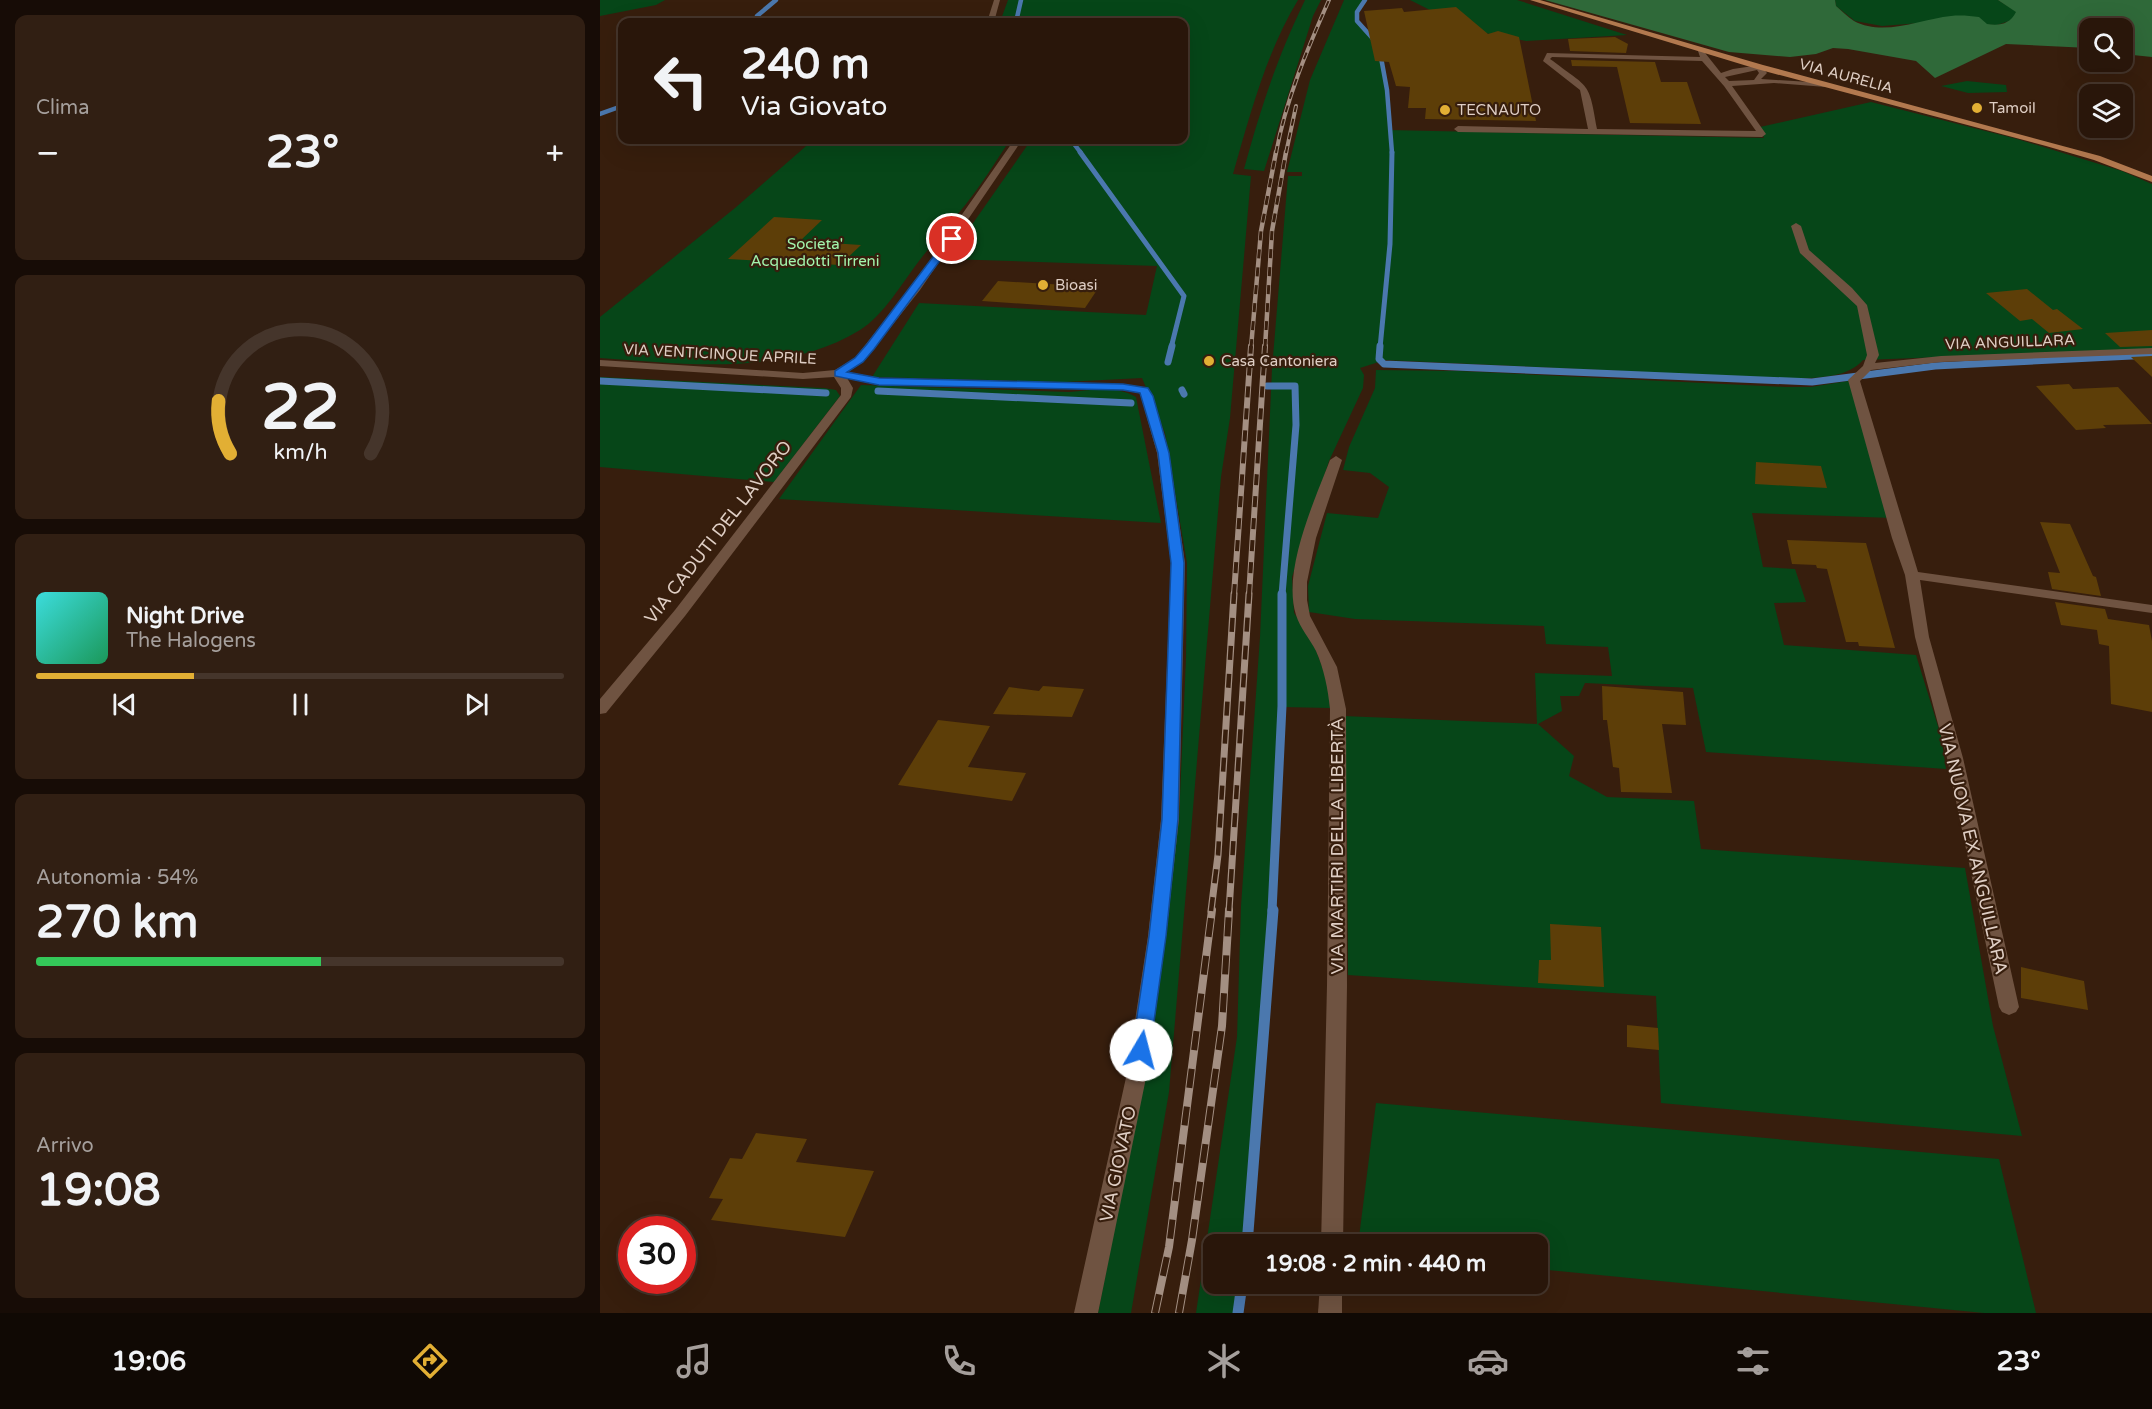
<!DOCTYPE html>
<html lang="it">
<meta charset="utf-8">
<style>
:root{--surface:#29160a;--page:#311f13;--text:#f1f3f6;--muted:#a59f9c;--line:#45352b;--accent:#e2af34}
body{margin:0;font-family:"Varela Round",sans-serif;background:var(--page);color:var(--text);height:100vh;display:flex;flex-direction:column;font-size:22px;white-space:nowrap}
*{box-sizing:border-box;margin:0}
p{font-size:20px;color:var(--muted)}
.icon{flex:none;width:33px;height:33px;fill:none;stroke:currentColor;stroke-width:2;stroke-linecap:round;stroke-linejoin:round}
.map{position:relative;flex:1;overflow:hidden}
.drawer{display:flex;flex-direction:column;gap:15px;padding:15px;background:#170c06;width:600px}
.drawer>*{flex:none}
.top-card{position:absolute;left:18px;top:18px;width:570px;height:126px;border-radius:12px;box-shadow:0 6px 24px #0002,0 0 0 2px var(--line);background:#29160a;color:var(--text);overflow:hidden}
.fabs{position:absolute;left:1479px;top:18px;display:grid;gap:12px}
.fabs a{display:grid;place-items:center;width:54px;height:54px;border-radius:12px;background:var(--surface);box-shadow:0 6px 24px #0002,0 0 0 2px var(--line);font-size:30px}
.speed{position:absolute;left:18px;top:1216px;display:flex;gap:12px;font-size:30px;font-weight:700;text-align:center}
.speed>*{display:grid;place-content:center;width:78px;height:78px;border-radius:50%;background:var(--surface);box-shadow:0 6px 24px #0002,0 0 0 2px var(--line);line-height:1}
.speed .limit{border:9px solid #d22;background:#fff;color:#111}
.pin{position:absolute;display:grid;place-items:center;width:51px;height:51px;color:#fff;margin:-26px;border:3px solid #fff;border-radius:50%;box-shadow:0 2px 6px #0007}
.me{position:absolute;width:66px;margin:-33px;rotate:8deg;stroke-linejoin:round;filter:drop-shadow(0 0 4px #0008)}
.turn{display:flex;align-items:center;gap:21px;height:126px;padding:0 24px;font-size:27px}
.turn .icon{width:78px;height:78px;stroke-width:2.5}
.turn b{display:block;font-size:42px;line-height:51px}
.big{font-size:45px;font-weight:800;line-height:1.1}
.drawer .card{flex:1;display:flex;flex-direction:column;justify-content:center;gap:9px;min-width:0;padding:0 21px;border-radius:12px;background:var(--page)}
.drawer .dial{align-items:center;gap:0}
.dial svg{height:156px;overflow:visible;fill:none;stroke:var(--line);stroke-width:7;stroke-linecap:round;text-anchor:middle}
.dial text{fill:var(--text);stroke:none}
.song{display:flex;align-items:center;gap:18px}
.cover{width:72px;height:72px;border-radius:9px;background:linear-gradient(135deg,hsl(180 70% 55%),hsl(150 70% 35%))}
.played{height:6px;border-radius:3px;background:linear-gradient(90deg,var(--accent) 30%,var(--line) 30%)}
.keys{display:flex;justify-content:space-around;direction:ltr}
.heat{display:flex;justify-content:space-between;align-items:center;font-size:33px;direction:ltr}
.charge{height:9px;border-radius:4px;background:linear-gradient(90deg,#34c759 54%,var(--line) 0)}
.trip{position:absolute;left:603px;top:1234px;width:345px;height:60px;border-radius:12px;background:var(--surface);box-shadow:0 6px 24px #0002,0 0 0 2px var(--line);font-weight:800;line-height:60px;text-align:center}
.dock{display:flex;height:96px;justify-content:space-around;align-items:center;background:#100904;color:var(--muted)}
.dock .icon{width:42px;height:42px}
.dock .active{color:var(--accent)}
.dock b{font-size:27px;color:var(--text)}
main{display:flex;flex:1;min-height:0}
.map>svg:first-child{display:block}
.green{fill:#064618}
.forest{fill:#2f6939}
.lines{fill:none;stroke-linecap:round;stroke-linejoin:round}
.stream-far4{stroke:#4b78ae;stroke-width:4.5}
.stream-far3{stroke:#4b78ae;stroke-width:5}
.stream-far2{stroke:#4b78ae;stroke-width:7}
.stream-far1{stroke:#4b78ae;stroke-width:9}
.stream{stroke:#4b78ae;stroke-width:11}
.building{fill:#5d3e08}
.street{fill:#6f5341;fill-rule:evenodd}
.primary{fill:#b2794f;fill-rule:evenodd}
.rail-far4-casing{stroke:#a38f82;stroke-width:4}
.rail-far3-casing{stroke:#a38f82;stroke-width:4.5}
.rail-far2-casing{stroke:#a38f82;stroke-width:6}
.rail-far1-casing{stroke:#a38f82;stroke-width:7}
.rail-casing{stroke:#a38f82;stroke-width:8}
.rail-far4{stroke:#371e0d;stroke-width:2;stroke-dasharray:7;stroke-linecap:butt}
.rail-far3{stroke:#371e0d;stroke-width:3;stroke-dasharray:9;stroke-linecap:butt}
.rail-far2{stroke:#371e0d;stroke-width:4;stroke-dasharray:11;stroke-linecap:butt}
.rail-far1{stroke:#371e0d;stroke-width:4.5;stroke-dasharray:14;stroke-linecap:butt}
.rail{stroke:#371e0d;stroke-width:6;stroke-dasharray:19;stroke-linecap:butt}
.route{fill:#1a73e8;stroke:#114b97;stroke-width:1.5}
.poi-dot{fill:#e2af34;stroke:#371e0d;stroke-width:2}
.labels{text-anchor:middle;stroke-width:4.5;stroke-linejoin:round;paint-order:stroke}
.far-street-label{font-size:15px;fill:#dfcec4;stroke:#371e0d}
.far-poi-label{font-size:15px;fill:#dfcec4;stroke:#371e0d;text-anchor:start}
.far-park-label{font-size:15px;fill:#a3f5ad;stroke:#371e0d}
.street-label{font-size:18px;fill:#dfcec4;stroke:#371e0d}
</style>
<main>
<section class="drawer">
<div class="card"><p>Clima</p>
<div class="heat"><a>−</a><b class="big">23°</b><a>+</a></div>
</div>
<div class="card dial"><svg viewBox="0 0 100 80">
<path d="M14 69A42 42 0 1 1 86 69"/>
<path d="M14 69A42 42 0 0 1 8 42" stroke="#e2af34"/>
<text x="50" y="56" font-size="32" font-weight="700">22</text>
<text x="50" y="72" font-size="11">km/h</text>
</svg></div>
<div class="card">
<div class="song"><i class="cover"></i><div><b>Night Drive</b><p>The Halogens</p></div></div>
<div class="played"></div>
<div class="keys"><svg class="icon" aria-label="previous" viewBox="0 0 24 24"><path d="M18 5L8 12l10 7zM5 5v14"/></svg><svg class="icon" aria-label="pause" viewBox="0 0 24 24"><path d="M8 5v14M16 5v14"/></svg><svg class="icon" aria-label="next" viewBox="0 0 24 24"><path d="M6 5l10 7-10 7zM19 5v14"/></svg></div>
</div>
<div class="card"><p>Autonomia · 54%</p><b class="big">270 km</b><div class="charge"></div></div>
<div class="card"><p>Arrivo</p><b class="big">19:08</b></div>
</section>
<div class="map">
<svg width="1552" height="1313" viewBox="0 0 1552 1313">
<rect width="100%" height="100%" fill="#371e0d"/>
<g class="green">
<path d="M 0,0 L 65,0 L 56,5 L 0,16 Z"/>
<path d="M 408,0 L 698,0 C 666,53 650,115 633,174 L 651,176 L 630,418 L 621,477 L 569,1092 L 531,1313 L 498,1313 L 543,1082 L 579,819 L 586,658 L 587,563 L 565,433 L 542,378 L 464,382 L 272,377 L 319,303 L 546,315 L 557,266 L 348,259 L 431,140 L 584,140 L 584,22 L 400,22 Z"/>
<path d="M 705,0 L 721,0 L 713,16 L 664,171 L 644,169 C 661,107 677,58 705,0 Z"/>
<path d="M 744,0 L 764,0 L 756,12 L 755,21 L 776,43 L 787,90 L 788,130 L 1164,138 L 1160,127 L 1271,102 L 1417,139 L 1522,171 L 1552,184 L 1552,349 L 1263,360 C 1247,378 1220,377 1198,379 L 785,360 L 760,368 L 764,375 L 763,388 L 729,461 L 692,577 L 694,613 L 712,640 L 728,682 L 730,708 L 682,707 L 677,851 L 647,1245 L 614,1245 L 614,1284 L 642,1284 L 638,1313 L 596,1313 L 637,1037 L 641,906 L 660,637 L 672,369 L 688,176 L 702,176 L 702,172 L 687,172 L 710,80 Z"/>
<path d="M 810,0 L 917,0 L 1027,35 L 926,41 L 870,30 Z"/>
<path d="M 1235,0 L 1398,0 L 1417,12 L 1412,20 L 1397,25 L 1320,23 L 1282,26 L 1255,21 L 1236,6 Z"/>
<path d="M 1367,81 L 1406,85 L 1407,92 L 1368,93 L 1341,86 Z"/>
<path d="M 213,140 L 410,140 C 396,161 382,184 366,204 C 351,223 334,241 319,261 C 302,283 284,315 260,330 C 183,377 85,364 0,358 L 0,317 L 135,208 Z"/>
<path d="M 776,370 L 859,371 L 1186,387 L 1211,387 L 1254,380 L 1293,518 L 1152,513 L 1163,567 L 1195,569 L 1206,602 L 1174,603 L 1184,645 L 1316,655 L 1341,736 L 1346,769 L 1106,752 L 1093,688 L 985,683 L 979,696 L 960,696 L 962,711 L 938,724 L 974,756 L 969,776 L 1007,797 L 1094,801 L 1101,849 L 1365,868 L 1393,1026 L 1422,1136 L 1061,1103 L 1056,996 L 748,975 L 747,830 L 743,716 L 937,724 L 935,673 L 1012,676 L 1008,647 L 946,644 L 944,626 L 755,619 L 709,612 L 708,586 L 727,513 L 778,518 L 789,487 L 770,473 L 743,470 L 749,447 L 775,388 Z"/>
<path d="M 0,377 L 224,388 L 236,390 L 240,396 L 174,482 L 0,467 Z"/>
<path d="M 261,385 L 469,392 C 492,390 516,385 536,397 L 561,523 L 179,499 Z"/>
<path d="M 776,1103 L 1399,1159 L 1436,1313 L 1384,1313 L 938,1269 L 938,1245 L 758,1245 Z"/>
</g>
<path class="forest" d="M 945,0 L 1235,0 L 1236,6 C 1242,11 1248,17 1254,21 C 1284,37 1321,19 1351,16 C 1361,15 1370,16 1379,17 L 1387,24 C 1400,26 1410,24 1416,12 L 1398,0 L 1552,0 L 1552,57 L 1523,54 L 1522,28 L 1490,28 L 1489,48 L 1406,44 L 1335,78 L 1316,61 L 1248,49 L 1233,48 L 1216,54 L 1190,57 L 1129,52 Z"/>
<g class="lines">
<g class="stream-far4">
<path d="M 765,0 L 757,12 L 757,21 L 775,41"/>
<path d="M 155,22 L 157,16 L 176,0"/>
<path d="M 416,22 L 421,0"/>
<path d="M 780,52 L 787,90 L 792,153"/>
<path d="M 0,114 L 22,106"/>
<path d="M 471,140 L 481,153"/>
</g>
<g class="stream-far3">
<path d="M 480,152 L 584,296 L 571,348"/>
<path d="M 780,348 L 790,244 L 792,152"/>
</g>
<g class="stream-far2">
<path d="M 780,346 L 779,359 L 784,364 L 1212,382 L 1335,366 L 1552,355"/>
<path d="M 568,362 L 572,346"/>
<path d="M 0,381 L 226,393"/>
<path d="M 667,386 L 695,386 L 696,425 L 682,595"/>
<path d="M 582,390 L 584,394"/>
<path d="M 278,391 L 531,403"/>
</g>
<path class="stream-far1" d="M 672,911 L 682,706 L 682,594"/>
<g class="stream">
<path d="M 647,1245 L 673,910"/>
<path d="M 638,1313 L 642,1284"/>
</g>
</g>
<g class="building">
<path d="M 856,7 L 888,34 L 898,31 L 919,37 L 936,121 L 825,119 L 826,108 L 808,108 L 810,87 L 796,86 L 789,62 L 775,61 L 764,11 L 802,8 L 804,12 Z"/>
<path d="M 1015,37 L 1028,44 L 1026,53 L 970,51 L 968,39 Z"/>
<path d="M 971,60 L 1055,62 L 1061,82 L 1087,82 L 1101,124 L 1030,123 L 1017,67 L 972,66 Z"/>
<path d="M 174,217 L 222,220 L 200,241 L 261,245 L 240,265 L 128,259 Z"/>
<path d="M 398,281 L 499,287 L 485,308 L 382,301 Z"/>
<path d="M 1427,289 L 1453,310 L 1457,309 L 1483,329 L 1449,333 L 1432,319 L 1420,321 L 1386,293 Z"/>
<path d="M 1552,330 L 1552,346 L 1520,347 L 1505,333 Z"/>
<path d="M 1552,356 L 1552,377 L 1531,357 Z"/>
<path d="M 1469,384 L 1473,389 L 1518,387 L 1552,424 L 1503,425 L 1506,428 L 1476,430 L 1436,386 Z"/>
<path d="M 1156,462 L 1221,466 L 1227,488 L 1155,484 Z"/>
<path d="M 1440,522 L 1470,524 L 1493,576 L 1496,577 L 1501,596 L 1452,589 L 1448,572 L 1460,573 Z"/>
<path d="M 1187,540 L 1266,543 L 1295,648 L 1259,646 L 1258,642 L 1246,642 L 1227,569 L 1217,568 L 1216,565 L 1192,564 Z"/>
<path d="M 1455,602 L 1505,609 L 1508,619 L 1549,625 L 1552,641 L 1552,712 L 1511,704 L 1509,646 L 1499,644 L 1497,630 L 1461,625 Z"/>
<path d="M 443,686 L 484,689 L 472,717 L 393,714 L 409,687 L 439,691 Z"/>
<path d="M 1002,686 L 1083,692 L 1086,725 L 1062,724 L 1072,793 L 1021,792 L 1019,768 L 1013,767 L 1007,720 L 1003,720 Z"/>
<path d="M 338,720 L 390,726 L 368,767 L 426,773 L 412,801 L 298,785 Z"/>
<path d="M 950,924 L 1001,927 L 1004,987 L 938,983 L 939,960 L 951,960 Z"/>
<path d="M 1421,967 L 1484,981 L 1488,1010 L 1421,998 Z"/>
<path d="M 1027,1025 L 1058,1028 L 1059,1050 L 1027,1047 Z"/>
<path d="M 156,1133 L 207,1139 L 196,1162 L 274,1171 L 245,1237 L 111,1220 L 123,1199 L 109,1198 L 130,1158 L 142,1159 Z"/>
</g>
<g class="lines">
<g class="street">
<path d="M 394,0 L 400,0 L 394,22 L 387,22 Z"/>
<path d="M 1102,49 L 1121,73 L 1133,69 L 1160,65 L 1167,73 L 1161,79 L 1226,83 L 1230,85 L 1226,87 L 1174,83 L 1132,86 L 1166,134 L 1162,137 L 858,132 L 854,129 L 858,126 L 988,129 L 980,90 L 943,61 L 947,53 L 1100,57 L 1098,51 ZM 952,57 L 1102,61 L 1124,86 L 1156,131 L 997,129 C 989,80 989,89 953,61 L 950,59 ZM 1157,70 L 1159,73 L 1154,80 L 1129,81 L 1125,77 Z"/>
<path d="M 414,140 L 422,140 L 320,290 L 263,362 L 248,372 L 279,378 L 523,384 L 548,388 L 553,396 L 569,453 L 585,563 L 579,819 L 566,936 L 547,1073 L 498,1313 L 474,1313 L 527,1073 L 548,936 L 561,819 L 571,563 L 557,453 L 540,393 L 523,390 L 279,384 L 247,378 L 253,388 L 251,397 L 85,616 L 6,713 L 0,714 L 0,699 L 75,610 L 241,395 L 241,388 L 234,377 L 203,379 L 0,366 L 0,360 L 203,373 L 235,370 L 255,358 L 312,286 Z"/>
<path d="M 1196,223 L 1201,226 L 1209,250 L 1252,288 L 1267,305 L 1279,355 L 1275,363 L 1341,356 L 1552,348 L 1552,354 L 1341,362 L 1271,370 L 1260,381 L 1318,572 L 1552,605 L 1552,613 L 1320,580 L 1329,637 L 1363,758 L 1419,1007 L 1416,1012 L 1409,1015 L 1402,1012 L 1399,1007 L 1347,758 L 1315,637 L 1305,575 L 1292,538 L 1248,380 L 1263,366 L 1267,355 L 1257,306 L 1200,253 L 1191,226 Z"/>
<path d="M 736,456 L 742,460 L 716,538 L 707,582 L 707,600 L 710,616 L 737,667 L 746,709 L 747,985 L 743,1245 L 721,1245 L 727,985 L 730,709 C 728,689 724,669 716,651 C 710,639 700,628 696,615 C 682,571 714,502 730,460 Z"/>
<path d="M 720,1284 L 742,1284 L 742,1313 L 718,1313 Z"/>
</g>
<path class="primary" d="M 930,0 L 940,0 L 1163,65 L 1500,156 L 1552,176 L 1552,182 L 1494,160 L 1446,146 L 1157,69 Z"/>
<g class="rail-far4-casing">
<g id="rail-far4">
<path d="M 676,153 C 686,99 707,50 729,0"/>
<path d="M 686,153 L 696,106"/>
</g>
</g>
<g class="rail-far3-casing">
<g id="rail-far3">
<path d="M 651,348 L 661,231 L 676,152"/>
<path d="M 665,348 L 672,231 L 686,152"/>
</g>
</g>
<g class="rail-far2-casing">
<g id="rail-far2">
<path d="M 634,595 L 651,346"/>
<path d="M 649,595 L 665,346"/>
</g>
</g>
<g class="rail-far1-casing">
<g id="rail-far1">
<path d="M 611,911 L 618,855 L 634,594"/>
<path d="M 629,911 L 649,594"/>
</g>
</g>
<g class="rail-casing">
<g id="rail">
<path d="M 555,1313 L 569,1247 L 612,910"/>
<path d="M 579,1313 L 592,1240 L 622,1026 L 629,910"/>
</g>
</g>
<use href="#rail-far4" class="rail-far4"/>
<use href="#rail-far3" class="rail-far3"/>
<use href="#rail-far2" class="rail-far2"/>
<use href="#rail-far1" class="rail-far1"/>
<use href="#rail" class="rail"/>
</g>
<path class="route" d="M 352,236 L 356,239 L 274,349 L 263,362 L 247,372 L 279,378 L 523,384 L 548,388 L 553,396 L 569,453 L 584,563 L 578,819 L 566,936 L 550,1050 L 547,1056 L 541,1058 L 534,1056 L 532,1050 L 549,936 L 562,819 L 571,563 L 558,453 L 540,393 L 523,390 L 279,385 L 235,376 L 235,371 L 255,358 L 267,344 L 348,237 Z"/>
<g class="poi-dot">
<circle cx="1377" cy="108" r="6"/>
<circle cx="845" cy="110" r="6"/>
<circle cx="443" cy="285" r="6"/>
<circle cx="609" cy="361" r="6"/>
</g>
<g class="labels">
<g class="far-street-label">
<text transform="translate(1246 76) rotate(15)" y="5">VIA AURELIA</text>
<text transform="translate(1410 342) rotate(-2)" y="5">VIA ANGUILLARA</text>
<text transform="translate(120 354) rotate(3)" y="5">VIA VENTICINQUE APRILE</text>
</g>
<g class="far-poi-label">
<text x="1389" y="113">Tamoil</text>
<text x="857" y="115">TECNAUTO</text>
<text x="455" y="290">Bioasi</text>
<text x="621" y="366">Casa Cantoniera</text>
</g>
<g class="far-park-label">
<text x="215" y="249">Societa'<tspan x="215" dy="17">Acquedotti Tirreni</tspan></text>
</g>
<g class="street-label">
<text transform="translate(118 532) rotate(-52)" y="6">VIA CADUTI DEL LAVORO</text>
<text transform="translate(737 846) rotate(-90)" y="6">VIA MARTIRI DELLA LIBERTÀ</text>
<text transform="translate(1373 849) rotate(77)" y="6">VIA NUOVA EX ANGUILLARA</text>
<text transform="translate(518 1164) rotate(-78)" y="6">VIA GIOVATO</text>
</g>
</g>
</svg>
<div class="fabs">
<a><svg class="icon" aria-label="search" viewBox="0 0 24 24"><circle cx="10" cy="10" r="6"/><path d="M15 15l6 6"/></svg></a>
<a><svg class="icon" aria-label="layers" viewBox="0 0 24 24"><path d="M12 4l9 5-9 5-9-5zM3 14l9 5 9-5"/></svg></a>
</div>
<div class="speed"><div class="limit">30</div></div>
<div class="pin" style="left:352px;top:239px;background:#d93025"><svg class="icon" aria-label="arrive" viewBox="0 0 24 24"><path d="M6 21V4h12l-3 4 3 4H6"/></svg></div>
<svg class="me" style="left:541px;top:1050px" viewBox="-20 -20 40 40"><circle r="19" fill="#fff"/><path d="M0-13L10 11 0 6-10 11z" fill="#1a73e8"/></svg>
<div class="trip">19:08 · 2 min · 440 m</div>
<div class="top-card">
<div class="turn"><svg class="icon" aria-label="left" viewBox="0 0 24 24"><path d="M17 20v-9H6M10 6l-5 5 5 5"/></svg><div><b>240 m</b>Via Giovato</div></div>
</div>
</div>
</main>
<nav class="dock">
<b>19:06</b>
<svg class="icon active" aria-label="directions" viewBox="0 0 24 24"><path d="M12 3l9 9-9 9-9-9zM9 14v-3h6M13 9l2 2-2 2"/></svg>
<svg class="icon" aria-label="music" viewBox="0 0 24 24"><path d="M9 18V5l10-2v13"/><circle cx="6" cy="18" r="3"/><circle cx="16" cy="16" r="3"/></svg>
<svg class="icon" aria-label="phone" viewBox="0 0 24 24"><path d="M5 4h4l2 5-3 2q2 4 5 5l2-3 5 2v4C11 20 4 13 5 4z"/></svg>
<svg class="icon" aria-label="climate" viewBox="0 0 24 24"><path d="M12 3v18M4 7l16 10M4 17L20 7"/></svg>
<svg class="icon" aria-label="car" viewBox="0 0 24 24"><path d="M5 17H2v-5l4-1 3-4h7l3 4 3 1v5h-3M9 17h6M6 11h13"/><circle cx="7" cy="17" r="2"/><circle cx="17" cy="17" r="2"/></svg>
<svg class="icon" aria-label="filters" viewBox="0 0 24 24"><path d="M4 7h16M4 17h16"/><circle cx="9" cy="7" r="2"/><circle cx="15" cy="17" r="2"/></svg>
<b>23°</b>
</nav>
